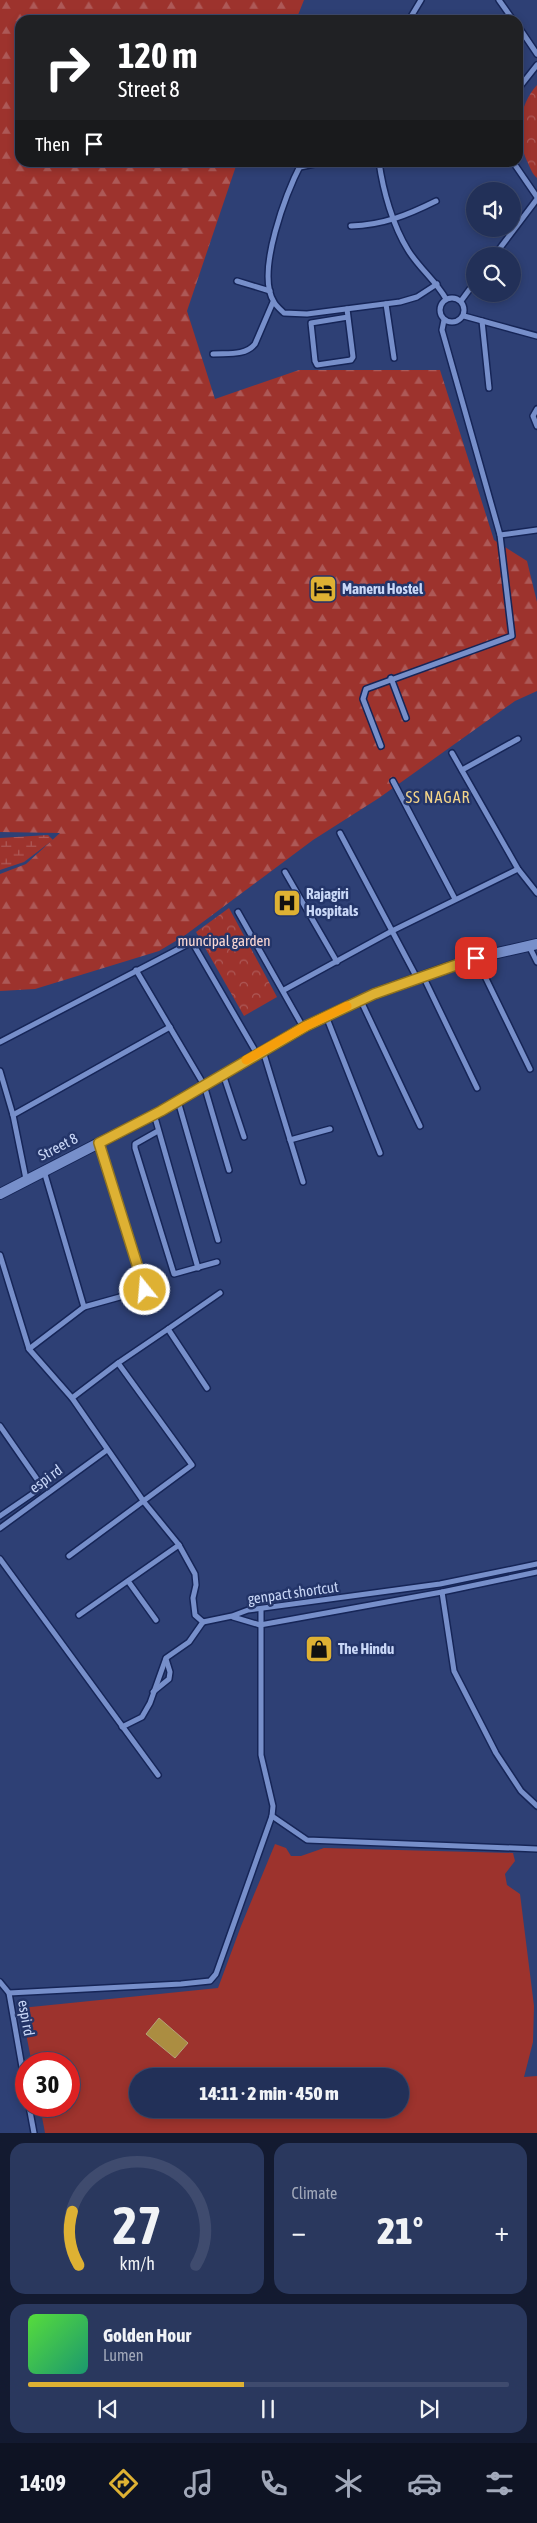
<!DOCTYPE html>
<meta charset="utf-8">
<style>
:root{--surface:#223058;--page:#2a385e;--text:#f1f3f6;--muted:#a2a9ba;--line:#3f4b6e;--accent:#deb133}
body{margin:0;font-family:"Asap Condensed",sans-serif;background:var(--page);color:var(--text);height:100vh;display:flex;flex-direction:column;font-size:19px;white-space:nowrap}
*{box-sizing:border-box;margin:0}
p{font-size:16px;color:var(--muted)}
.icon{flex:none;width:28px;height:28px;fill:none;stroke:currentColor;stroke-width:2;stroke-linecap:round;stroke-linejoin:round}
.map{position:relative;height:2133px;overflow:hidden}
.drawer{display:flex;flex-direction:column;gap:10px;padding:10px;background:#131a30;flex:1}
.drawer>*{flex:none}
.hud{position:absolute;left:15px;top:15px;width:508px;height:152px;border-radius:15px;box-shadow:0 2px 8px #0003,0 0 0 1px var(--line);background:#202124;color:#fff;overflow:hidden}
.buttons{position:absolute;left:466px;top:182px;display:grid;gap:10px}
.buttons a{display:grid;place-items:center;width:55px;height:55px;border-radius:50%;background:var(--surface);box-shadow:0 2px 8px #0003,0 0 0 1px var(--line);font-size:25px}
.speed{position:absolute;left:15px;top:2052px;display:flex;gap:10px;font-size:25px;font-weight:700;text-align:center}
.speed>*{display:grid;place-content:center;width:65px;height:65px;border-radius:50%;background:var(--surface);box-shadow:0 2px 8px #0003,0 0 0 1px var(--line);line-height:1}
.speed .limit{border:8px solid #d22;background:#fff;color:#111}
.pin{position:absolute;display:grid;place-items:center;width:42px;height:42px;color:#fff;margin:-21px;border-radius:10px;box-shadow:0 2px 8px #0006}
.me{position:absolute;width:55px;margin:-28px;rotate:343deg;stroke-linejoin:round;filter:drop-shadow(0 0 4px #0008)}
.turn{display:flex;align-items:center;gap:18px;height:105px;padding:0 20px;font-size:22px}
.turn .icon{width:65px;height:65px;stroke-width:2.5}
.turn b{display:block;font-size:35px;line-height:42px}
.then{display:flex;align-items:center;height:48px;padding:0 20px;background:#0003;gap:10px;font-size:19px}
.big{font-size:38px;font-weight:800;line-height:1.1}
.drawer .widget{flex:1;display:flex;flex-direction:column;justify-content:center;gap:8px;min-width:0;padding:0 18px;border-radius:15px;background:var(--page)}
.drawer .dial{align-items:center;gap:0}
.dial svg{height:130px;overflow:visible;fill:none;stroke:var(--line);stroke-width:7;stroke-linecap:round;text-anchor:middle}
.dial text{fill:var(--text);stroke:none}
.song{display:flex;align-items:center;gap:15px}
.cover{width:60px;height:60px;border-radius:8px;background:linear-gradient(135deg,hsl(110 70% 55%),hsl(160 70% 35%))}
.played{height:5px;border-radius:2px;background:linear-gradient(90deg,var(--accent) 45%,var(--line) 45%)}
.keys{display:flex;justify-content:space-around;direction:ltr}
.heat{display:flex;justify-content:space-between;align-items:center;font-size:28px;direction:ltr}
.drawer .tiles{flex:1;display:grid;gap:10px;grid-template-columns:1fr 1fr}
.widget:last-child{grid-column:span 2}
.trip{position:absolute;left:129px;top:2068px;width:280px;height:50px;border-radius:25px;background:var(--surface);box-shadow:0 2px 8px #0003,0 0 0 1px var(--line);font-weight:800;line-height:50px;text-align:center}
.menu{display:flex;height:80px;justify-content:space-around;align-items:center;background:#0e1323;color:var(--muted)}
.menu .icon{width:35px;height:35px}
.menu .on{color:var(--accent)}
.menu b{font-size:22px;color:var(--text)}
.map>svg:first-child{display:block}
.forest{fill:url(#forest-firs)}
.wetland{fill:url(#wetland-marsh)}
.park{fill:url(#park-crowns)}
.garden{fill:#9d332d;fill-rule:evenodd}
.water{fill:#ab8d41;stroke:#b4a378}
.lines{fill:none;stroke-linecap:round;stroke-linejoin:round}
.street-casing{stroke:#162557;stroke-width:8}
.secondary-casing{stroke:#162557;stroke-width:12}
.street{stroke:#778fca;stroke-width:5}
.secondary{stroke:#778fca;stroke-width:10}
.route-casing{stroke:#907321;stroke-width:12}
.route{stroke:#deb133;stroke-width:9}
.slow{stroke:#f59e0b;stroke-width:9}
.labels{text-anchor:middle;stroke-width:5;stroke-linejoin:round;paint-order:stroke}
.poi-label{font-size:15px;font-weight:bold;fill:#c9d7f7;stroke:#243569;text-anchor:start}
.park-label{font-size:15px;fill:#fcd9d4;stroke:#243569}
.street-label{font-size:15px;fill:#c9d7f7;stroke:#243569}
.neighbourhood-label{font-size:16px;letter-spacing:1px;fill:#f3d489;stroke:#243569}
</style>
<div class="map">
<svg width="537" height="2133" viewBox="0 0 537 2133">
<defs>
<pattern id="forest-firs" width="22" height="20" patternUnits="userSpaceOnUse" patternTransform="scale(1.25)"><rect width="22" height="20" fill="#9d332d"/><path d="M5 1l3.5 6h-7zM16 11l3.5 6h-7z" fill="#ad5957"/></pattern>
<pattern id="wetland-marsh" width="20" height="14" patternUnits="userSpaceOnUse" patternTransform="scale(1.25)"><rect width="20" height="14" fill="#9d332d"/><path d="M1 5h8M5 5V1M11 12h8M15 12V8" fill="none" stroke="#ad5957"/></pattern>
<pattern id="park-crowns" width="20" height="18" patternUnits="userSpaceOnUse" patternTransform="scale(1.25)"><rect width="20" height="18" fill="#9d332d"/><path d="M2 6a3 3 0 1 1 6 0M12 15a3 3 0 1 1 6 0" fill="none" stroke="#ad5957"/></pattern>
</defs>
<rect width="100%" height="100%" fill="#2e4075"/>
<path class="forest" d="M 0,0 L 304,0 L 296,20 L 20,20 L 20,162 L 237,163 L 187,311 L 215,399 L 299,370 L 440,370 L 494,540 L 527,561 L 537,602 L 537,691 L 515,701 L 379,798 L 313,840 L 184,936 L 159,951 L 35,989 L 0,991 L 0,874 L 26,864 L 60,833 L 0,832 Z"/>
<path class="wetland" d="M 48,835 L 53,840 L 24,862 L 0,870 L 0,838 Z"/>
<g class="park">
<path d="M 537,85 L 537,178 C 532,174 530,167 527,161 C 516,136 518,106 537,85 Z"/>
<path d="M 229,908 L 277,997 L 244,1016 L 196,932 Z"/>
</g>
<path class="garden" d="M 275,1844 L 286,1848 L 291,1856 L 301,1856 L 324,1848 L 513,1853 L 515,1861 L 505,1874 L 507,1885 L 520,1894 L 534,2006 L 533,2042 L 524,2077 L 537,2076 L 537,2133 L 45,2133 L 40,2106 L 69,2106 L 69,2064 L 32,2064 L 21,2008 L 218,1988 L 241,1926 ZM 138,2076 L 400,2076 L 400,2109 L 138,2109 Z"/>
<path class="water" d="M 159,2018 L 188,2043 L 175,2058 L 146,2034 Z"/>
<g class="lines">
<g class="street-casing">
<g id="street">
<path d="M 499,0 L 513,20"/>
<path d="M 409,20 L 421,0"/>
<path d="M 518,26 L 537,54"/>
<path d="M 518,89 L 537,65"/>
<path d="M 302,162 C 287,191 255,272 274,302 C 276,306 281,310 284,313 L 307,314 L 400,302 L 417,297 L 437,284"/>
<path d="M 379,162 C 383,191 393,226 408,250 C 419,268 436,281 446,299"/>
<path d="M 513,162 L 537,197"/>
<path d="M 300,167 L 324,162"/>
<path d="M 351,226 C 383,225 408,215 436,201"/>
<path d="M 494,256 L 537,199"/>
<path d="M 237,281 L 270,291"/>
<circle cx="452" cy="310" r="12"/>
<path d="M 461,301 L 475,282"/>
<path d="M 386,304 L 394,358"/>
<path d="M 347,309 L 353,357 L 351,360 L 317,365 L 315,361 L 311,323 L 348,317"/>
<path d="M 464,316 L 537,336"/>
<path d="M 482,321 L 489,388"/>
<path d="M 213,354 C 228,353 245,356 255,344 L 273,302"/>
<path d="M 537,409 L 533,416 L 537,426"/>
<path d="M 500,535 L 537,530"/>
<path d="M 391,678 L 406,718"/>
<path d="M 381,746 L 363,699 L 366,689 L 512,636 L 500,535 L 442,330 L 444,320"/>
<path d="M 452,753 L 518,869 L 537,893"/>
<path d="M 462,770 L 518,739"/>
<path d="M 393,781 L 455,899"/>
<path d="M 340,833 L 417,978"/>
<path d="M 285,872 L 337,962"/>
<path d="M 238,912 L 303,1027"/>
<path d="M 529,946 L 537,962"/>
<path d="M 476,958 L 530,1069"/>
<path d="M 136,970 L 204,1085 L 229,1170"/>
<path d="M 423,976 L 477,1088"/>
<path d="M 284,990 L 392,931 L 518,869"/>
<path d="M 361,1001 L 420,1126"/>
<path d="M 326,1016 L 380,1153"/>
<path d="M 0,1042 L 192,942 L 257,1054"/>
<path d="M 263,1051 L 303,1182"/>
<path d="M 0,1071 L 13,1115 L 26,1179"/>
<path d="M 223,1074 L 244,1137"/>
<path d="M 178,1101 L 218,1240"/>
<path d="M 154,1114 L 198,1268"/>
<path d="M 13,1115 L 170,1027"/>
<path d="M 158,1131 L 135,1144 L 135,1148 L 174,1274 L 217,1262"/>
<path d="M 290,1140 L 330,1129"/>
<path d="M 44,1171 L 84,1307 L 145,1290 L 99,1143"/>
<path d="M 0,1255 L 29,1349 L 72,1398 L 144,1502 L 179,1545 L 195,1574 L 196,1585 L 193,1598 L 195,1615 L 203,1622"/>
<path d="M 29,1349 L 84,1307"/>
<path d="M 207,1388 L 168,1329 L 220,1293"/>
<path d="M 72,1398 L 118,1363"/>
<path d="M 0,1426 L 39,1482 L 38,1490 L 0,1516"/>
<path d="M 0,1528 L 107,1450"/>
<path d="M 69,1556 L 192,1465 L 118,1363 L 168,1329"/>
<path d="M 0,1559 L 158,1775"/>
<path d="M 128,1581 L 156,1620"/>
<path d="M 442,1592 L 454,1671 L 496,1753 L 521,1791 L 537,1806"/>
<path d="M 79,1615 L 179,1545"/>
<path d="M 233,1617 L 260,1625 L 442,1592 L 537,1572"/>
<path d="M 203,1622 L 232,1616 L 248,1610 L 440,1584 L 537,1564"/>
<path d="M 153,1692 L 169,1679 L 170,1672 L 166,1659"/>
<path d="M 122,1727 L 142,1717 L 150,1703 L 166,1658 L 189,1642 L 203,1622"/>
<path d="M 272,1816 L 307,1840 L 537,1849"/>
<path d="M 0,1982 L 9,1993 L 26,2090"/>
<path d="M 9,1993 L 181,1984 L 210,1981 L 216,1974 L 272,1816 L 273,1806 L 261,1755 L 261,1609"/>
<path d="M 29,2106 L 34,2133"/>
</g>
</g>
<g class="secondary-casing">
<path id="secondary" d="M 0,1194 L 161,1111 L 306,1026 L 374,994 L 475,958 L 537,944"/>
</g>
<use href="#street" class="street"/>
<use href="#secondary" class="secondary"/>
</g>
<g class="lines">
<g class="route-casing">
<path id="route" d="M 145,1290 L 99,1143 L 161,1111 L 306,1026 L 374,994 L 476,958"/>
</g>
<use href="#route" class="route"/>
<path class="slow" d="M 246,1060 L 306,1026 L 347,1006"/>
</g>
<defs>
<g id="hotel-square" transform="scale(1.4375)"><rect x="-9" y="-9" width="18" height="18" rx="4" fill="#deb133" stroke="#243569"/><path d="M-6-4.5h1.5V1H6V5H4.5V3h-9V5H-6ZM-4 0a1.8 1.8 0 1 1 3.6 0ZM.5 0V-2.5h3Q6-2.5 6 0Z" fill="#111"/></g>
<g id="hospital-square" transform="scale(1.4375)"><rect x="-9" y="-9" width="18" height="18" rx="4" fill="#deb133" stroke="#243569"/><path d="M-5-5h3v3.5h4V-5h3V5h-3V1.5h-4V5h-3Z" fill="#111"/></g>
<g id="shop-square" transform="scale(1.4375)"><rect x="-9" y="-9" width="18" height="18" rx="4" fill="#deb133" stroke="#243569"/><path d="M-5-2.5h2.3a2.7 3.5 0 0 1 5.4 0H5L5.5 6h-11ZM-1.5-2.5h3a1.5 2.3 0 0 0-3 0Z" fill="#111"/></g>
</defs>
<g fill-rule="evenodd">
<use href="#hotel-square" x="323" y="589"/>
<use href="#hospital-square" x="287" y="903"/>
<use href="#shop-square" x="319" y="1649"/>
</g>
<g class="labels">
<g class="poi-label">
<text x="342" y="594">Maneru Hostel</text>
<text x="306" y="899">Rajagiri<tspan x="306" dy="17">Hospitals</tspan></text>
<text x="338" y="1654">The Hindu</text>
</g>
<g class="park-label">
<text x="224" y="946">muncipal garden</text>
</g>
<g class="street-label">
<text transform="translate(58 1147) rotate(-27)" y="5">Street 8</text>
<text transform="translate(46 1479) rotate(-36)" y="5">espi rd</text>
<text transform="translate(293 1593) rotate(-8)" y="5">genpact shortcut</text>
<text transform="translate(26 2018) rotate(80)" y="5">espi rd</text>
</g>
<g class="neighbourhood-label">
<text x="438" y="803">SS NAGAR</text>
</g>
</g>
</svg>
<div class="buttons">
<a><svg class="icon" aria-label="sound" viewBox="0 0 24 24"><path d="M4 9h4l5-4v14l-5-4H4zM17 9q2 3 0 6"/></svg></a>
<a><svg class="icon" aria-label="search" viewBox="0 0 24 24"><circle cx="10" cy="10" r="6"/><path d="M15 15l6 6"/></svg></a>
</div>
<div class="speed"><div class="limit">30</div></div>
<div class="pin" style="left:476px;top:958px;background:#d93025"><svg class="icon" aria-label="arrive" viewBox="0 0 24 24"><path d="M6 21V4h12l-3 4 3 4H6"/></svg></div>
<svg class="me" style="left:145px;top:1290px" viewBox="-20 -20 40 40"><circle r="17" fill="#deb133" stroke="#fff" stroke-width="3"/><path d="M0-11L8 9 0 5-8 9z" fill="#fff"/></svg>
<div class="trip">14:11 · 2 min · 450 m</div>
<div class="hud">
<div class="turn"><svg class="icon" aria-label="right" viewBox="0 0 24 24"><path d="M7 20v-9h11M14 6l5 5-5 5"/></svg><div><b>120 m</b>Street 8</div></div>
<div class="then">Then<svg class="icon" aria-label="arrive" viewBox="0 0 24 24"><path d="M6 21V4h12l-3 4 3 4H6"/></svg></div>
</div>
</div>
<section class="drawer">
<div class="tiles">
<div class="widget dial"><svg viewBox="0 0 100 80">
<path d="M14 69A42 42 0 1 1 86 69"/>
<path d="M14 69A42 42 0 0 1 10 36" stroke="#deb133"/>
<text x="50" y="56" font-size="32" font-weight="700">27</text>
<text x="50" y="72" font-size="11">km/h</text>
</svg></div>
<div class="widget"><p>Climate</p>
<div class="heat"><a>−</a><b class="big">21°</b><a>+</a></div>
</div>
<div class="widget">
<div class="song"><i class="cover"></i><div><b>Golden Hour</b><p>Lumen</p></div></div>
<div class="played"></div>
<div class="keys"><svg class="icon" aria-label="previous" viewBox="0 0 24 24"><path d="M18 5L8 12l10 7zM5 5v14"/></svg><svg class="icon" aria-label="pause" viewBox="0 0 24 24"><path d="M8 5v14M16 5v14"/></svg><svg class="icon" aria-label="next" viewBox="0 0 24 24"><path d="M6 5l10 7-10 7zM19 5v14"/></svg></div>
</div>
</div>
</section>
<nav class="menu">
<b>14:09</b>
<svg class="icon on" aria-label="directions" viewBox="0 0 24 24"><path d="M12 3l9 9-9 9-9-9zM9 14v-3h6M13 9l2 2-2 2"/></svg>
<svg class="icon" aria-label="music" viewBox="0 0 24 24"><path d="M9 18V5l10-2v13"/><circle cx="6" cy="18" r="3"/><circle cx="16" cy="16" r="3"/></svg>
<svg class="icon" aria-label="phone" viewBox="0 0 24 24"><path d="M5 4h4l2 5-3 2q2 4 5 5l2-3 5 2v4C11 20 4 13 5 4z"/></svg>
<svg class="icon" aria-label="climate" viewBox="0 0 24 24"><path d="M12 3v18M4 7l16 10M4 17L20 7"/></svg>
<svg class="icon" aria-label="car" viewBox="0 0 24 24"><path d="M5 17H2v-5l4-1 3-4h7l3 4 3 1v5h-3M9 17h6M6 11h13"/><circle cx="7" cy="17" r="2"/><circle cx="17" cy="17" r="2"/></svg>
<svg class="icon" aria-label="filters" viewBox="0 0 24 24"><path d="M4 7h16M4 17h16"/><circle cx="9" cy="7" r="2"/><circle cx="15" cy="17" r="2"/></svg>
</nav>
